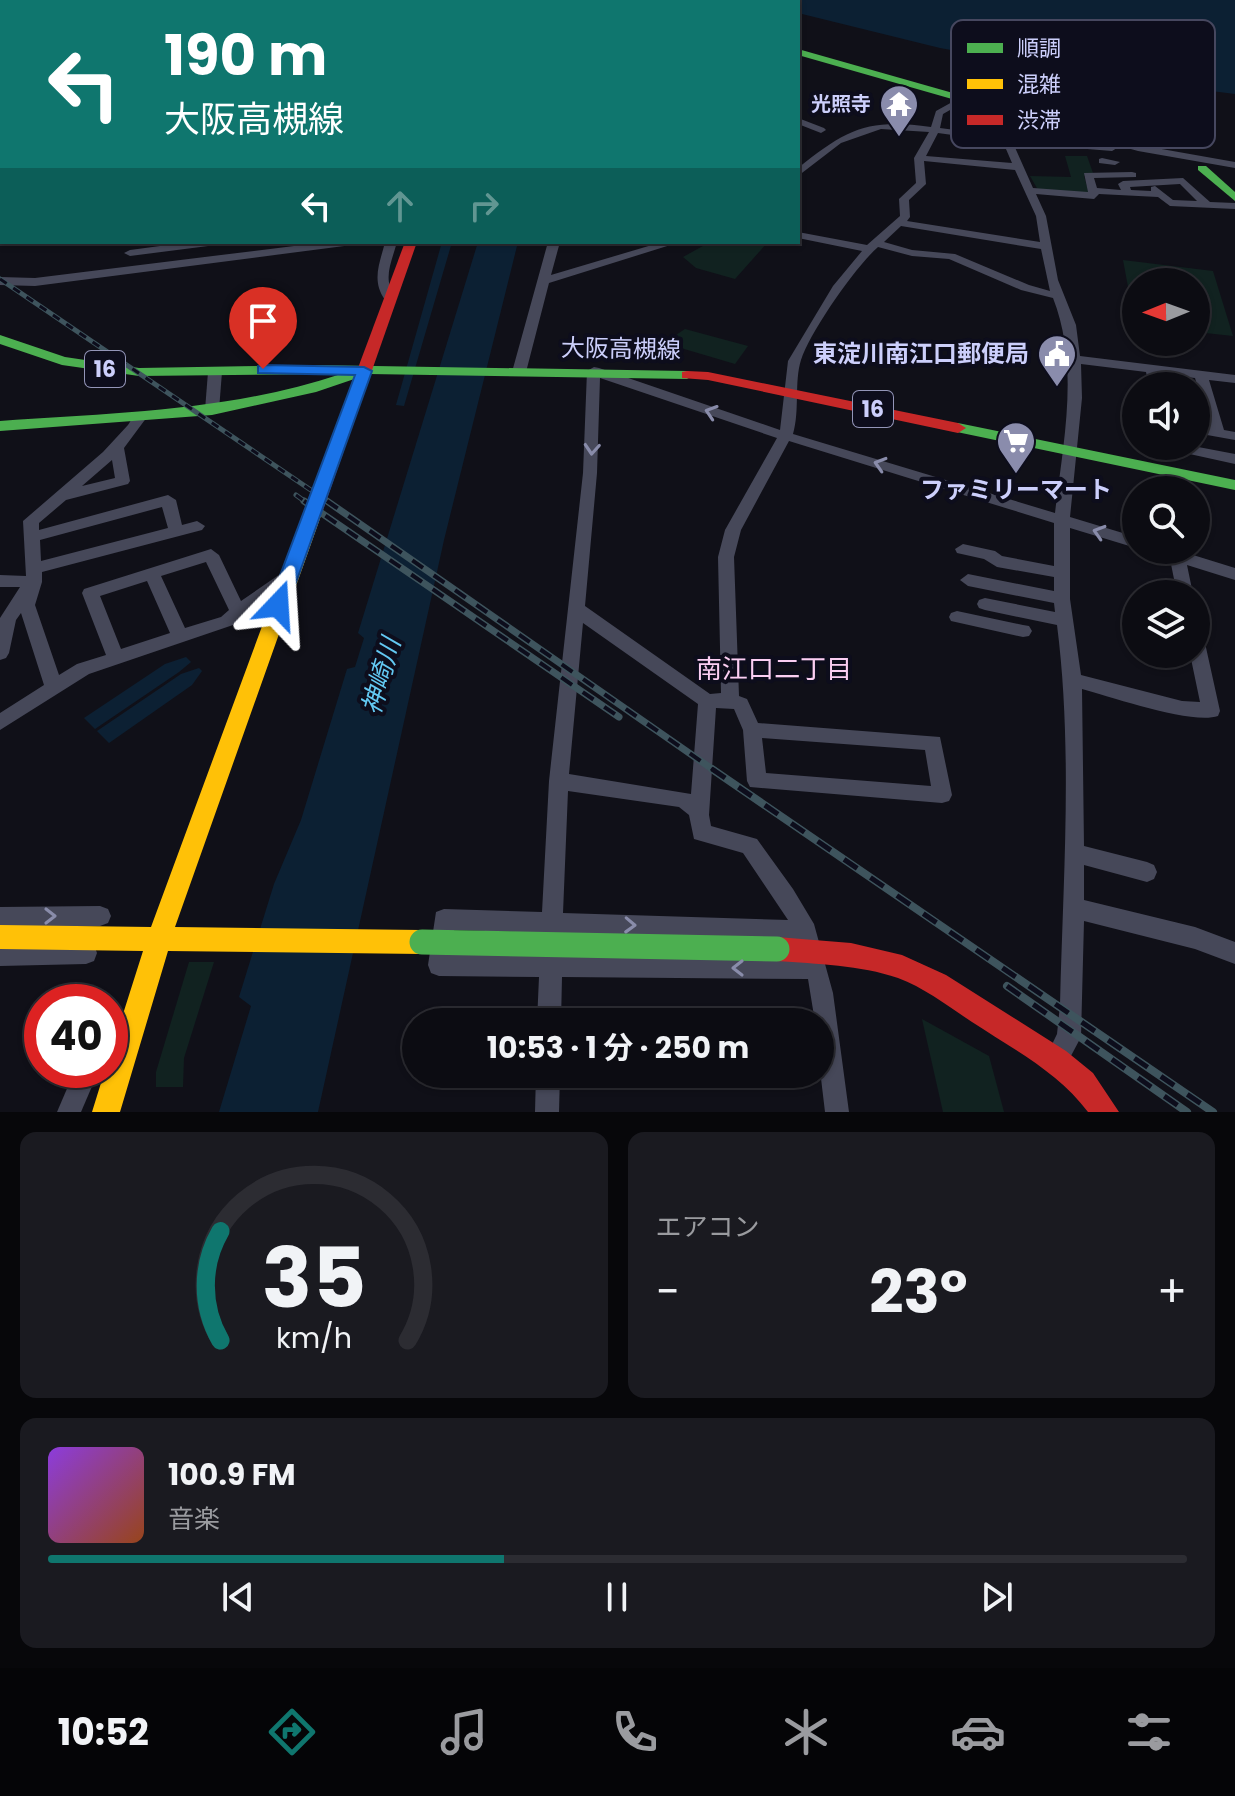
<!DOCTYPE html>
<html lang="ja">
<meta charset="utf-8">
<style>
:root{--surface:#0c0c12;--page:#1a1a20;--text:#f1f3f6;--muted:#9a9b9f;--line:#2c2c32;--accent:#0f766e}
body{margin:0;font-family:Poppins,"Noto Sans JP",sans-serif;background:var(--page);color:var(--text);height:100vh;display:flex;flex-direction:column;font-size:30px;white-space:nowrap}
*{box-sizing:border-box;margin:0}
p{font-size:26px;color:var(--muted)}
.icon{flex:none;width:44px;height:44px;fill:none;stroke:currentColor;stroke-width:2;stroke-linecap:round;stroke-linejoin:round}
.map{position:relative;height:1112px;overflow:hidden}
.side{display:flex;flex-direction:column;gap:20px;padding:20px;background:#07070a;flex:1}
.side>*{flex:none}
.hud{position:absolute;left:0px;top:0px;width:800px;height:244px;box-shadow:0 2px 6px #0004,0 0 0 2px var(--line);background:#0f766e;color:#fff;overflow:hidden}
.needle{width:52px;rotate:269deg}
.controls{position:absolute;left:1122px;top:268px;display:grid;gap:16px}
.controls a{display:grid;place-items:center;width:88px;height:88px;border-radius:50%;background:var(--surface);box-shadow:0 2px 6px #0004,0 0 0 2px var(--line);font-size:40px}
.speed{position:absolute;left:24px;top:984px;display:flex;gap:16px;font-size:40px;font-weight:700;text-align:center}
.speed>*{display:grid;place-content:center;width:104px;height:104px;border-radius:50%;background:var(--surface);box-shadow:0 2px 6px #0004,0 0 0 2px var(--line);line-height:1}
.speed .limit{border:12px solid #d22;background:#fff;color:#111}
.pin{position:absolute;display:grid;place-items:center;width:68px;height:68px;color:#fff;margin:-82px -34px;border-radius:50% 50% 50% 0;rotate:-45deg;box-shadow:0 0 8px #0007}
.pin .icon{rotate:45deg}
.me{position:absolute;width:88px;margin:-44px;rotate:20deg;stroke-linejoin:round;filter:drop-shadow(0 0 6px #0008)}
.turn{display:flex;align-items:center;gap:28px;height:168px;padding:0 32px;font-size:36px}
.turn .icon{width:104px;height:104px;stroke-width:2.5}
.turn b{display:block;font-size:56px;line-height:68px}
.lanes{display:flex;align-items:center;height:76px;padding:0 32px;background:#0003;justify-content:center;gap:40px;direction:ltr}
.lanes .off{opacity:.35}
.big{font-size:60px;font-weight:700;line-height:1.1}
.side .card{flex:1;display:flex;flex-direction:column;justify-content:center;gap:12px;min-width:0;padding:0 28px;border-radius:16px;background:var(--page)}
.side .dial{align-items:center;gap:0}
.dial svg{height:208px;overflow:visible;fill:none;stroke:var(--line);stroke-width:7;stroke-linecap:round;text-anchor:middle}
.dial text{fill:var(--text);stroke:none}
.song{display:flex;align-items:center;gap:24px}
.cover{width:96px;height:96px;border-radius:12px;background:linear-gradient(135deg,hsl(270 70% 55%),hsl(20 70% 35%))}
.played{height:8px;border-radius:4px;background:linear-gradient(90deg,var(--accent) 40%,var(--line) 40%)}
.keys{display:flex;justify-content:space-around;direction:ltr}
.heat{display:flex;justify-content:space-between;align-items:center;font-size:44px;direction:ltr}
.side .tiles{flex:1;display:grid;gap:20px;grid-template-columns:1fr 1fr}
.card:last-child{grid-column:span 2}
.trip{position:absolute;left:402px;top:1008px;width:432px;height:80px;border-radius:40px;background:var(--surface);box-shadow:0 2px 6px #0004,0 0 0 2px var(--line);font-weight:700;line-height:80px;text-align:center}
.dock{display:flex;height:128px;justify-content:space-around;align-items:center;background:#050507;color:var(--muted)}
.dock .icon{width:56px;height:56px}
.dock .on{color:var(--accent)}
.dock b{font-size:36px;color:var(--text)}
.map>svg:first-child{display:block}
.green{fill:#112220}
.water{fill:#0c2033}
.lines{fill:none;stroke-linecap:round;stroke-linejoin:round}
.river{fill:#0c2033;fill-rule:evenodd}
.street{fill:#464859;fill-rule:evenodd}
.fast{fill:#4caf50;fill-rule:evenodd}
.slow{fill:#ffc107;fill-rule:evenodd}
.jam{fill:#c62828;fill-rule:evenodd}
.rail-far2-casing{stroke:#3e545d;stroke-width:5}
.rail-far1-casing{stroke:#3e545d;stroke-width:7}
.rail-casing{stroke:#3e545d;stroke-width:8}
.rail-far2{stroke:#0d0d1c;stroke-width:3;stroke-dasharray:8;stroke-linecap:butt}
.rail-far1{stroke:#0d0d1c;stroke-width:4;stroke-dasharray:13;stroke-linecap:butt}
.rail{stroke:#0d0d1c;stroke-width:5;stroke-dasharray:16;stroke-linecap:butt}
.fast-bridge{stroke:#4caf50;stroke-width:25}
.oneway{stroke:#898caa}
.route{fill:#1a73e8;stroke:#114b97;stroke-width:2}
.labels{text-anchor:middle;stroke-width:8;stroke-linejoin:round;paint-order:stroke}
.far-poi-label{font-size:20px;font-weight:bold;fill:#cccffb;stroke:#0d0d1c;text-anchor:end}
.shield{fill:#0d0d1c;stroke:#9395b8;stroke-width:2}
.shield-label{font-size:22px;font-weight:bold;fill:#cccffb}
.street-label{font-size:24px;fill:#cccffb;stroke:#0d0d1c}
.poi-label{font-size:24px;font-weight:bold;fill:#cccffb;stroke:#0d0d1c;text-anchor:end}
.neighbourhood-label{font-size:26px;fill:#fbcef2;stroke:#0d0d1c}
.water-label{font-size:26px;font-style:italic;fill:#63c8f2;stroke:#0d0d1c}
.key{fill:#0d0d1c;stroke:#46475f;stroke-width:2}
.key-label{font-size:22px;fill:#cccffb}
</style>
<div class="map">
<svg width="1235" height="1112" viewBox="0 0 1235 1112">
<rect width="100%" height="100%" fill="#101018"/>
<g class="green">
<path d="M 1065,156 L 1087,156 L 1093,173 L 1084,176 L 1089,194 L 1038,190 L 1030,176 L 1071,177 Z"/>
<path d="M 710,242 L 768,242 L 735,279 L 696,268 L 683,257 Z"/>
<path d="M 1123,260 L 1213,271 L 1233,336 L 1196,332 L 1196,282 L 1136,282 L 1135,324 Z"/>
<path d="M 685,329 L 748,346 L 735,364 L 664,343 Z"/>
<path d="M 189,962 L 214,962 L 184,1058 L 183,1087 L 156,1087 L 156,1072 Z"/>
<path d="M 922,1019 L 989,1056 L 1004,1112 L 943,1112 Z"/>
</g>
<g class="water">
<path d="M 743,0 L 1235,0 L 1235,94 L 1108,78 L 940,48 L 798,13 L 798,2 Z"/>
<path d="M 442,242 L 452,242 L 404,406 L 396,405 Z"/>
<path d="M 478,242 L 518,242 L 444,540 L 318,1112 L 219,1112 L 251,1006 L 239,997 L 274,884 L 301,820 L 347,669 L 355,667 L 364,638 L 358,633 Z"/>
<path d="M 186,657 L 191,662 L 179,672 L 95,729 L 84,718 L 165,664 Z"/>
<path d="M 199,668 L 202,671 L 192,685 L 109,743 L 97,731 L 181,674 Z"/>
</g>
<g class="lines">
<g class="river">
<path d="M 0,26 L 2,27 L 2,35 L 0,34 Z"/>
<rect x="0" y="87" width="2" height="8"/>
</g>
<g class="street">
<path d="M 963,96 L 1139,145 L 1235,162 L 1235,168 L 1138,151 L 964,102 L 943,114 L 940,128 L 1040,141 L 1112,145 L 1117,148 L 1112,151 L 1013,143 L 1033,188 L 1088,192 L 1084,173 L 1132,172 L 1136,173 L 1136,177 L 1094,178 L 1097,188 L 1121,190 L 1118,184 L 1123,181 L 1183,178 L 1210,202 L 1235,203 L 1235,209 L 1170,206 L 1158,197 L 1099,194 L 1094,199 L 1036,194 L 1046,216 L 1058,280 L 1076,325 L 1080,356 L 1235,375 L 1235,383 L 1209,380 L 1224,430 L 1235,432 L 1235,440 L 1196,433 L 1196,425 L 1209,427 L 1195,378 L 1160,374 L 1163,386 L 1149,386 L 1146,372 L 1081,364 L 1082,398 L 1070,517 L 1136,537 L 1136,548 L 1070,528 L 1070,599 L 1081,675 L 1182,701 L 1200,702 L 1190,654 L 1196,654 L 1196,636 L 1202,638 L 1205,643 L 1220,711 L 1218,716 C 1192,725 1112,697 1082,689 L 1084,846 L 1147,862 L 1154,865 L 1157,872 L 1154,879 L 1147,882 L 1084,865 L 1084,900 L 1195,927 L 1235,942 L 1235,964 L 1195,949 L 1084,921 L 1081,1037 L 1064,1069 L 1056,1073 L 1048,1069 L 1044,1061 L 1057,1034 L 1060,1005 C 1063,879 1073,750 1057,625 L 985,610 L 979,608 L 977,604 L 979,600 L 985,598 L 1055,612 L 1054,603 L 968,586 L 960,580 L 968,574 L 1054,591 L 1054,577 L 997,567 L 984,559 L 957,553 L 955,549 L 963,544 L 995,551 L 1002,556 L 1054,566 L 1054,523 L 789,441 L 741,530 L 734,557 L 739,696 L 747,699 L 758,723 L 940,737 L 952,795 L 949,801 L 942,803 L 750,787 L 747,781 L 743,730 L 734,709 L 716,708 L 709,815 L 711,826 L 757,839 L 793,889 L 814,924 L 833,993 L 849,1112 L 825,1112 L 820,1070 L 820,1022 L 815,1022 L 808,979 L 562,977 L 561,1022 L 537,1022 L 539,977 L 439,976 L 431,973 L 428,965 L 436,912 L 444,909 L 542,912 L 549,781 L 583,473 L 587,371 L 594,367 L 599,368 L 780,430 L 788,361 L 833,286 L 862,251 L 798,238 L 798,232 L 867,245 L 900,216 L 899,199 L 916,183 L 914,158 L 929,132 L 881,129 L 841,143 L 798,176 L 798,168 C 847,129 868,118 931,127 L 936,111 ZM 938,133 L 1003,142 L 1012,163 L 926,156 ZM 924,161 L 1015,170 L 1036,216 L 1040,242 L 907,221 L 910,217 L 909,200 L 926,184 ZM 1180,184 L 1197,201 L 1173,200 L 1155,186 L 1151,187 L 1151,191 L 1131,190 L 1130,187 ZM 901,226 L 1041,249 L 1050,291 L 1029,285 L 955,254 L 912,250 L 884,242 ZM 878,247 L 912,256 L 949,259 L 1021,290 L 1053,298 C 1080,367 1063,442 1055,513 L 793,434 C 800,410 794,382 801,360 C 810,332 856,266 878,247 ZM 600,378 L 777,438 L 725,530 L 718,557 L 721,693 L 710,694 L 585,606 L 597,473 ZM 583,623 L 698,704 L 691,794 L 569,774 ZM 762,738 L 925,750 L 931,786 L 766,773 ZM 568,791 L 679,807 L 689,815 L 694,839 L 743,853 L 788,920 L 563,913 ZM 454,930 L 798,941 L 803,957 L 451,954 Z"/>
<path d="M 798,118 L 824,128 L 826,130 L 821,133 L 798,124 Z"/>
<path d="M 1102,158 L 1120,162 L 1115,165 L 1099,163 L 1099,159 Z"/>
<rect x="0" y="179" width="2" height="7"/>
<rect x="0" y="231" width="2" height="6"/>
<path d="M 190,242 L 222,242 L 216,245 L 130,256 L 124,253 L 130,250 Z"/>
<path d="M 326,242 L 358,242 L 352,245 L 35,286 L 0,285 L 0,277 L 35,278 Z"/>
<path d="M 385,242 L 397,242 C 392,261 382,279 395,297 L 389,301 L 385,300 C 371,280 380,263 385,242 Z"/>
<path d="M 548,242 L 560,242 L 551,275 L 662,242 L 680,242 L 549,283 L 526,372 L 519,376 L 512,372 Z"/>
<path d="M 215,368 L 222,372 L 219,410 L 212,414 L 205,410 L 208,372 Z"/>
<path d="M 140,413 L 147,417 L 124,448 L 130,481 L 128,484 L 66,500 L 39,523 L 39,530 L 168,495 L 176,500 L 182,525 L 197,521 L 205,526 L 202,530 L 42,572 L 42,582 L 35,605 L 59,675 L 77,664 L 106,655 L 82,593 L 84,589 L 211,549 L 219,555 L 241,601 L 283,572 L 289,570 L 297,576 L 233,625 L 89,674 L 0,730 L 0,713 L 44,685 L 21,613 L 16,620 L 9,653 L 6,658 L 0,660 L 0,618 L 20,587 L 0,587 L 0,575 L 26,576 L 23,521 L 103,452 L 128,425 L 135,414 ZM 112,460 L 115,478 L 82,486 ZM 162,507 L 168,528 L 41,561 L 40,540 ZM 206,562 L 229,610 L 221,617 L 185,628 L 161,576 ZM 147,581 L 170,633 L 121,649 L 100,596 Z"/>
<path d="M 1193,446 L 1235,454 L 1235,464 L 1176,451 L 1169,447 Z"/>
<path d="M 1151,550 L 1177,550 L 1235,568 L 1235,580 L 1187,565 L 1193,594 L 1177,594 L 1170,559 L 1153,554 Z"/>
<path d="M 957,611 L 1023,625 L 1029,626 L 1032,631 L 1029,636 L 1023,637 L 951,621 L 949,617 L 951,613 Z"/>
<path d="M 100,906 L 108,909 L 111,916 L 108,923 L 100,926 L 0,927 L 0,907 Z"/>
<path d="M 86,942 L 94,945 L 97,953 L 94,961 L 86,964 L 0,966 L 0,944 Z"/>
<path d="M 75,1070 L 99,1070 L 81,1112 L 57,1112 Z"/>
<path d="M 536,1074 L 560,1074 L 559,1112 L 535,1112 Z"/>
</g>
<g class="fast">
<path d="M 798,49 L 967,97 L 968,99 L 959,101 L 798,55 Z"/>
<rect x="0" y="95" width="2" height="6"/>
<path d="M 1198,166 L 1206,166 L 1235,192 L 1235,201 L 1198,170 Z"/>
<path d="M 0,335 L 65,357 L 139,368 L 314,365 L 687,371 L 694,375 L 687,379 L 369,374 L 316,392 L 212,415 L 0,431 L 0,421 C 115,413 231,411 341,374 L 139,376 L 62,365 L 0,344 Z"/>
<path d="M 958,423 L 1235,480 L 1235,490 L 952,431 L 950,428 Z"/>
</g>
<g class="slow">
<path d="M 635,0 L 646,0 L 648,2 L 637,2 Z"/>
<path d="M 314,504 L 323,510 L 175,927 L 422,930 L 431,934 L 434,942 L 431,950 L 422,954 L 168,951 L 120,1112 L 92,1112 L 105,1070 L 110,1070 L 110,1055 L 143,951 L 0,949 L 0,925 L 151,927 L 305,510 Z"/>
</g>
<g class="jam">
<path d="M 405,242 L 417,242 L 323,510 L 314,516 L 308,514 L 305,510 Z"/>
<path d="M 687,371 L 708,372 L 958,423 L 966,428 L 958,433 L 708,380 L 682,378 L 682,372 Z"/>
<path d="M 777,937 L 851,943 L 902,955 L 946,975 L 1066,1051 L 1093,1073 L 1119,1112 L 1088,1112 C 1058,1072 1013,1049 972,1022 C 949,1007 925,988 898,978 C 860,965 817,964 777,961 L 768,958 L 765,949 L 768,940 Z"/>
</g>
<g class="rail-far2-casing">
<g id="rail-far2">
<path d="M 0,279 L 330,503"/>
<path d="M 296,495 L 307,503"/>
</g>
</g>
<g class="rail-far1-casing">
<g id="rail-far1">
<path d="M 304,501 L 619,717"/>
<path d="M 327,501 L 715,771"/>
</g>
</g>
<g class="rail-casing">
<g id="rail">
<path d="M 712,769 L 1213,1112"/>
<path d="M 1007,986 L 1187,1112"/>
</g>
</g>
<use href="#rail-far2" class="rail-far2"/>
<use href="#rail-far1" class="rail-far1"/>
<use href="#rail" class="rail"/>
<path class="fast-bridge" d="M 422,942 L 777,949"/>
</g>
<defs><path id="oneway-chevron" d="M-2-3.5L2.5 0L-2 3.5" fill="none" stroke-width="1.6" stroke-linecap="round" stroke-linejoin="round" transform="scale(2)"/></defs>
<g class="oneway">
<use href="#oneway-chevron" transform="translate(711 412) rotate(-162)"/>
<use href="#oneway-chevron" transform="translate(592 449) rotate(94)"/>
<use href="#oneway-chevron" transform="translate(880 464) rotate(-163)"/>
<use href="#oneway-chevron" transform="translate(1099 532) rotate(-163)"/>
<use href="#oneway-chevron" transform="translate(50 916)"/>
<use href="#oneway-chevron" transform="translate(630 925) rotate(2)"/>
<use href="#oneway-chevron" transform="translate(738 968) rotate(-180)"/>
</g>
<path class="route" d="M 263,365 L 364,367 L 372,371 L 288,605 L 278,612 L 269,605 L 355,375 L 258,373 L 258,366 Z"/>
<defs>
<g id="temple-pin" transform="scale(2)"><path d="M0 17L-7.5 6A9.5 9.5 0 1 1 7.5 6Z" fill="#8a8cac" stroke="#0d0d1c"/><path d="M0-6L5-2H3V0L6.5 2.5H4V6H1.5V3h-3V6H-4V2.5H-6.5L-3 0V-2H-5Z" fill="#fff"/></g>
<g id="civic-pin" transform="scale(2)"><path d="M0 17L-7.5 6A9.5 9.5 0 1 1 7.5 6Z" fill="#8a8cac" stroke="#0d0d1c"/><path d="M-.6-6.5H3V-4.5H.6V-3L4-1V1h2V6H-6V1h2V-1L-.6-3ZM-1.2 2.5V6h2.4V2.5Z" fill="#fff"/></g>
<g id="supermarket-pin" transform="scale(2)"><path d="M0 17L-7.5 6A9.5 9.5 0 1 1 7.5 6Z" fill="#8a8cac" stroke="#0d0d1c"/><path d="M-6-5.5h2.5l.6 2H6L4.5 2H-2.5L-4.4-4H-6ZM-1.5 3.2a1.3 1.3 0 1 0 .1 0ZM3 3.2a1.3 1.3 0 1 0 .1 0Z" fill="#fff"/></g>
</defs>
<g fill-rule="evenodd">
<use href="#temple-pin" x="899" y="104"/>
<use href="#civic-pin" x="1057" y="354"/>
<use href="#supermarket-pin" x="1016" y="441"/>
</g>
<g class="labels">
<g class="far-poi-label">
<text x="871" y="111">光照寺</text>
</g>
<g class="shield">
<rect x="85" y="351" width="40" height="36" rx="6"/>
<rect x="853" y="391" width="40" height="36" rx="6"/>
</g>
<g class="shield-label">
<text x="105" y="377">16</text>
<text x="873" y="417">16</text>
</g>
<g class="street-label">
<text transform="translate(621 349) rotate(1)" y="8">大阪高槻線</text>
</g>
<g class="poi-label">
<text x="1029" y="362">東淀川南江口郵便局</text>
<text x="1016" y="498" text-anchor="middle">ファミリーマート</text>
</g>
<g class="neighbourhood-label">
<text x="774" y="678">南江口二丁目</text>
</g>
<g class="water-label">
<text transform="translate(381 676) rotate(-74)" y="9">神崎川</text>
</g>
</g>
<rect x="951" y="20" width="264" height="128" rx="12" class="key"/>
<rect x="967" y="43" width="36" height="10" fill="#4caf50"/>
<rect x="967" y="79" width="36" height="10" fill="#ffc107"/>
<rect x="967" y="115" width="36" height="10" fill="#c62828"/>
<g class="key-label">
<text x="1017" y="56">順調</text>
<text x="1017" y="92">混雑</text>
<text x="1017" y="128">渋滞</text>
</g>
</svg>
<div class="controls">
<a><svg class="needle" viewBox="-14 -14 28 28"><path d="M0-13l5 13h-10z" fill="#e53935"/><path d="M0 13l5-13h-10z" fill="#9a9b9f"/></svg></a>
<a><svg class="icon" aria-label="sound" viewBox="0 0 24 24"><path d="M4 9h4l5-4v14l-5-4H4zM17 9q2 3 0 6"/></svg></a>
<a><svg class="icon" aria-label="search" viewBox="0 0 24 24"><circle cx="10" cy="10" r="6"/><path d="M15 15l6 6"/></svg></a>
<a><svg class="icon" aria-label="layers" viewBox="0 0 24 24"><path d="M12 4l9 5-9 5-9-5zM3 14l9 5 9-5"/></svg></a>
</div>
<div class="speed"><div class="limit">40</div></div>
<div class="pin" style="left:263px;top:369px;background:#d93025"><svg class="icon" aria-label="arrive" viewBox="0 0 24 24"><path d="M6 21V4h12l-3 4 3 4H6"/></svg></div>
<svg class="me" style="left:278px;top:605px" viewBox="-20 -20 40 40"><path d="M0-17L14 15 0 8-14 15z" fill="#1a73e8" stroke="#fff" stroke-width="4"/></svg>
<div class="trip">10:53 · 1 分 · 250 m</div>
<div class="hud">
<div class="turn"><svg class="icon" aria-label="left" viewBox="0 0 24 24"><path d="M17 20v-9H6M10 6l-5 5 5 5"/></svg><div><b>190 m</b>大阪高槻線</div></div>
<div class="lanes"><svg class="icon" aria-label="left" viewBox="0 0 24 24"><path d="M17 20v-9H6M10 6l-5 5 5 5"/></svg><svg class="icon off" aria-label="ahead" viewBox="0 0 24 24"><path d="M12 20V5M6 11l6-6 6 6"/></svg><svg class="icon off" aria-label="right" viewBox="0 0 24 24"><path d="M7 20v-9h11M14 6l5 5-5 5"/></svg></div>
</div>
</div>
<section class="side">
<div class="tiles">
<div class="card dial"><svg viewBox="0 0 100 80">
<path d="M14 69A42 42 0 1 1 86 69"/>
<path d="M14 69A42 42 0 0 1 14 27" stroke="#0f766e"/>
<text x="50" y="56" font-size="32" font-weight="700">35</text>
<text x="50" y="72" font-size="11">km/h</text>
</svg></div>
<div class="card"><p>エアコン</p>
<div class="heat"><a>−</a><b class="big">23°</b><a>+</a></div>
</div>
<div class="card">
<div class="song"><i class="cover"></i><div><b>100.9 FM</b><p>音楽</p></div></div>
<div class="played"></div>
<div class="keys"><svg class="icon" aria-label="previous" viewBox="0 0 24 24"><path d="M18 5L8 12l10 7zM5 5v14"/></svg><svg class="icon" aria-label="pause" viewBox="0 0 24 24"><path d="M8 5v14M16 5v14"/></svg><svg class="icon" aria-label="next" viewBox="0 0 24 24"><path d="M6 5l10 7-10 7zM19 5v14"/></svg></div>
</div>
</div>
</section>
<nav class="dock">
<b>10:52</b>
<svg class="icon on" aria-label="directions" viewBox="0 0 24 24"><path d="M12 3l9 9-9 9-9-9zM9 14v-3h6M13 9l2 2-2 2"/></svg>
<svg class="icon" aria-label="music" viewBox="0 0 24 24"><path d="M9 18V5l10-2v13"/><circle cx="6" cy="18" r="3"/><circle cx="16" cy="16" r="3"/></svg>
<svg class="icon" aria-label="phone" viewBox="0 0 24 24"><path d="M5 4h4l2 5-3 2q2 4 5 5l2-3 5 2v4C11 20 4 13 5 4z"/></svg>
<svg class="icon" aria-label="climate" viewBox="0 0 24 24"><path d="M12 3v18M4 7l16 10M4 17L20 7"/></svg>
<svg class="icon" aria-label="car" viewBox="0 0 24 24"><path d="M5 17H2v-5l4-1 3-4h7l3 4 3 1v5h-3M9 17h6M6 11h13"/><circle cx="7" cy="17" r="2"/><circle cx="17" cy="17" r="2"/></svg>
<svg class="icon" aria-label="filters" viewBox="0 0 24 24"><path d="M4 7h16M4 17h16"/><circle cx="9" cy="7" r="2"/><circle cx="15" cy="17" r="2"/></svg>
</nav>
